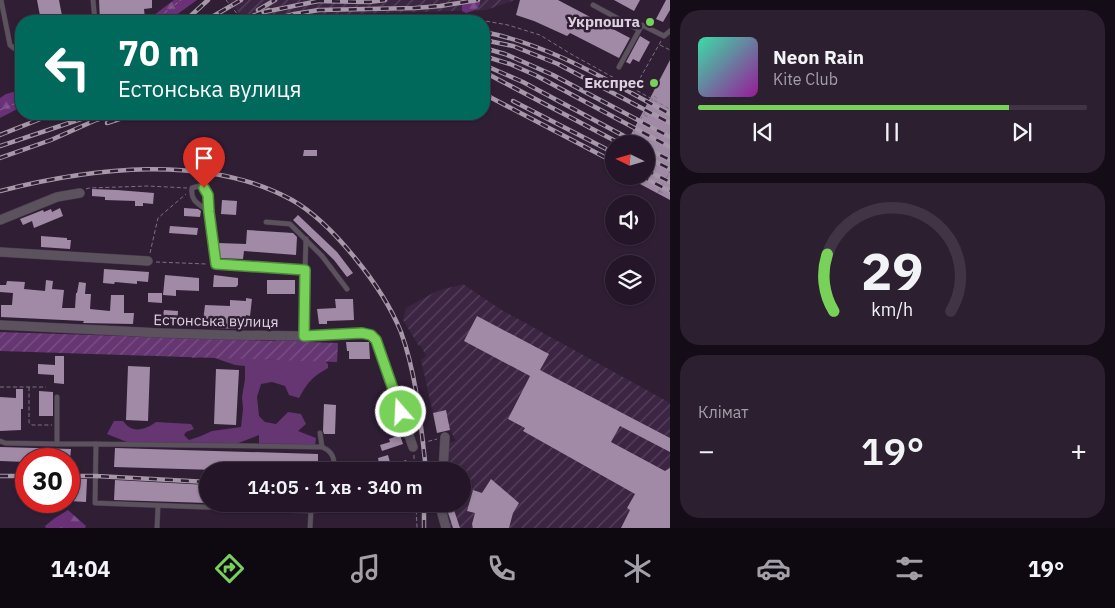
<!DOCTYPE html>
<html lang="uk">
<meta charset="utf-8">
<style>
:root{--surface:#241628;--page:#2c1f30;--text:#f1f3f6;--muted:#a39fa8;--line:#413545;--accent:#78d158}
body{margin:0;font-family:"IBM Plex Sans",sans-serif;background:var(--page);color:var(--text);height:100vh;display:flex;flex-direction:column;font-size:19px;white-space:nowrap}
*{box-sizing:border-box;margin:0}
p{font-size:16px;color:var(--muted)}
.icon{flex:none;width:28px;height:28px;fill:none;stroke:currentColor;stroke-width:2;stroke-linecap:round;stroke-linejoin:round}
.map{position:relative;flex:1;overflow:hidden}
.drawer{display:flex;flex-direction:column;gap:10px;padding:10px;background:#140c16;width:445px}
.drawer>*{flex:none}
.top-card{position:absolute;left:15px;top:15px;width:475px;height:105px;border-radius:20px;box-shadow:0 1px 4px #0004,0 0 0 1px var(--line);background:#00695c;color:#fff;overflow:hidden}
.needle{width:32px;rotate:275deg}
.controls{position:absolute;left:605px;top:135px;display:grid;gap:10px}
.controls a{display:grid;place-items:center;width:50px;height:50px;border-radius:50%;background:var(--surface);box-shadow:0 1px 4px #0004,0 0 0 1px var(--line);font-size:25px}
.speed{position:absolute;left:15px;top:448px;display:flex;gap:10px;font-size:25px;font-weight:700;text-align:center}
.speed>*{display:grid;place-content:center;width:65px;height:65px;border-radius:50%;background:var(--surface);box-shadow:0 1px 4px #0004,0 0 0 1px var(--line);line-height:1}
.speed .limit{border:8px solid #d22;background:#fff;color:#111}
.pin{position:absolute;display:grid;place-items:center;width:42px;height:42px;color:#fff;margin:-51px -21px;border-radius:50% 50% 50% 0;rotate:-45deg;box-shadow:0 0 5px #0007}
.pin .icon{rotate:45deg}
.me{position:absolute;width:55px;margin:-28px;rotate:341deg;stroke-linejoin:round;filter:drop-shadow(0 0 4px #0008)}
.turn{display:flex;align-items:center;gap:18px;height:105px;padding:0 20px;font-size:22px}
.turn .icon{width:65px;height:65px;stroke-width:2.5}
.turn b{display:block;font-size:35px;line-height:42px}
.big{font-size:38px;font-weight:600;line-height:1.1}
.drawer .widget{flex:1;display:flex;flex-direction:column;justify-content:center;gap:8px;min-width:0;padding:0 18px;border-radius:20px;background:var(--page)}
.drawer .dial{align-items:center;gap:0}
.dial svg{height:130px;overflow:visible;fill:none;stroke:var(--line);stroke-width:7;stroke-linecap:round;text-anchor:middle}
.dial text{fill:var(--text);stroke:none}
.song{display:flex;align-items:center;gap:15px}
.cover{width:60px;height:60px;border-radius:8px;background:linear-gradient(135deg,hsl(160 70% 55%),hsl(300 70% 35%))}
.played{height:5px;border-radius:2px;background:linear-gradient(90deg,var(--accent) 80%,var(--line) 80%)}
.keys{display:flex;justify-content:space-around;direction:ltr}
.heat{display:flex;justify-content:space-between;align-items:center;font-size:28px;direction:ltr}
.trip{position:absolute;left:199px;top:462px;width:272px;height:50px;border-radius:25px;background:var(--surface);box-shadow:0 1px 4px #0004,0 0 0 1px var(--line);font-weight:600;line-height:50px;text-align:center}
.tabs{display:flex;height:80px;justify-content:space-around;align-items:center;background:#0e0910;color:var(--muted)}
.tabs .icon{width:35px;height:35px}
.tabs .selected{color:var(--accent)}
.tabs b{font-size:22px;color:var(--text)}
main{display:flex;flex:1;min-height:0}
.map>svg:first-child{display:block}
.industrial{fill:url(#industrial-furrows)}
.forest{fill:url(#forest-firs)}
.park{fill:#653672}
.garden{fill:url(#garden-furrows)}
.building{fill:#a08aa6}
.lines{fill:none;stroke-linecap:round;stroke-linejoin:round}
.service-casing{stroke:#4c3b50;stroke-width:5.5}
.minor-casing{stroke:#4c3b50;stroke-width:10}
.path{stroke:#7f7083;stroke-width:1;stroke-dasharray:4 2.5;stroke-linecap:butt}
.service{stroke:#5b525e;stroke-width:4.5}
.minor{stroke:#5b525e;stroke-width:9}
.rail-casing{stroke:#a698a9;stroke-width:4.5}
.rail{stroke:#301e35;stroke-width:2.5;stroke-dasharray:8;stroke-linecap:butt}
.path-bridge{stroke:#7f7083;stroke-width:1;stroke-dasharray:4 2.5;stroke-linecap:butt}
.route-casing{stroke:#4e8839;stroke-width:12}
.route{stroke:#78d158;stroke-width:9}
.poi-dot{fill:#78d158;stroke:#301e35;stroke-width:2}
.labels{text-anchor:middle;stroke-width:5;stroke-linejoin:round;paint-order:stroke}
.poi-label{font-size:15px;font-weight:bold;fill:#ddd1e0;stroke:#301e35;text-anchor:end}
.street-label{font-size:15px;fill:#ddd1e0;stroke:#301e35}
</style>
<main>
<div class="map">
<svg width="670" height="528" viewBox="0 0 670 528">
<defs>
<pattern id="industrial-furrows" width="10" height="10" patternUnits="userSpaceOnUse" patternTransform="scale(1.25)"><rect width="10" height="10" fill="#3b2542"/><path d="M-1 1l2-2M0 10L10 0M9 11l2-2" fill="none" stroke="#57445d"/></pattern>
<pattern id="forest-firs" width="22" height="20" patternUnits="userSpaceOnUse" patternTransform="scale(1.25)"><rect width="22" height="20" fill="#6a3179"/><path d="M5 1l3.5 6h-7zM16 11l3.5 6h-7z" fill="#7f4e8c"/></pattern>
<pattern id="garden-furrows" width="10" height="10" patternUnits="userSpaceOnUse" patternTransform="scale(1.25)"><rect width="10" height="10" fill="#653672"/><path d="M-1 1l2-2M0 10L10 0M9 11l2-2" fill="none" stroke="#7b5286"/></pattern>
</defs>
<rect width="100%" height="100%" fill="#301e35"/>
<g class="industrial">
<path d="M 228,0 L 515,0 L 486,10 L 345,14 L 295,18 L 285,21 L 245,21 Z"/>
<path d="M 463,284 L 500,309 L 670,403 L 670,528 L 449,528 L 444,513 L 444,504 L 462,504 L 462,471 L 446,471 L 448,443 L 456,441 L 450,430 L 446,410 L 433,413 L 421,360 L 426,356 L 421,346 L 419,346 L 403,320 L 406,308 L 437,291 Z"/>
</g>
<g class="forest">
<path d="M 174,0 L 197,0 L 168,21 L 146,21 Z"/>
<path d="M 477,0 L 480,1 L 480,4 L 478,8 L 475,10 L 466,13 L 462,11 L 462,5 L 464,2 Z"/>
<path d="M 21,90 L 21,107 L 0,118 L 0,98 L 6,94 Z"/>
<path d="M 68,510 L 86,526 L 85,528 L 46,528 L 45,526 L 55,518 Z"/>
</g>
<path class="park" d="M 283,339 L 316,343 L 320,357 L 328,364 L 328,368 C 312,377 308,382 299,398 L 289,395 L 285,386 L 272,382 L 261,384 L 257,397 L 259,416 L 265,422 L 276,424 L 288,412 L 301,414 L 306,424 L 298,431 L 316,438 L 315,446 L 259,444 L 259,435 L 236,444 L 205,447 L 127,442 L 107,434 L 114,421 L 123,421 C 132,434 145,430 156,422 L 191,424 L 194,429 L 186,432 L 184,435 L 189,440 L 201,436 L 212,431 L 241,427 L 243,409 L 242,397 L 245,379 L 245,366 L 235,365 L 209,356 L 192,358 L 189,352 L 274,360 L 276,340 Z"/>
<path class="garden" d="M 0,332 L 338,343 L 337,362 L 0,351 Z"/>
<g class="building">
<path d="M 37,0 L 59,0 L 63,21 L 41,21 Z"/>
<path d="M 99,0 L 152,0 L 152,8 L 144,9 L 145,19 L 142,21 L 100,21 Z"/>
<path d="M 520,0 L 558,0 L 630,38 L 619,58 L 570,33 L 567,36 L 534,21 L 516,15 Z"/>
<path d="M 614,0 L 640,0 L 634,11 Z"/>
<path d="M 666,0 L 670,0 L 670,10 L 663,22 L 656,19 Z"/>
<path d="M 640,36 L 650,42 L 639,62 L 633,59 L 630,64 L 626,62 Z"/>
<path d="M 670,60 L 670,200 L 625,176 L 646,176 L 646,144 L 626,144 Z"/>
<path d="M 304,150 L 317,150 L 317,156 L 303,156 Z"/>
<path d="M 92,189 L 117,190 L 154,193 L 153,204 L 143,203 L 143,206 L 135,206 L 135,201 L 105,200 L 105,197 L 92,196 Z"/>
<path d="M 222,200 L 237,201 L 236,215 L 221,214 Z"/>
<path d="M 60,208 L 63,216 L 34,228 L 32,221 L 23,225 L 20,219 L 43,210 L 44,212 L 51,209 L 52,212 Z"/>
<path d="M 184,208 L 198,209 L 201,211 L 200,217 L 184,216 Z"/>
<path d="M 298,215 L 337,252 L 353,273 L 347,277 L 334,260 L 293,220 Z"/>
<path d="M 170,226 L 198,228 L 197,235 L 169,233 Z"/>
<path d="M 247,230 L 293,233 L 297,237 L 296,255 L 244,251 L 243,259 L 219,258 L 218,243 L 246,244 Z"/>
<path d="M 41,236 L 67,238 L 67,240 L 71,240 L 70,249 L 41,247 Z"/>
<path d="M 104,269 L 149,272 L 148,282 L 137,281 L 137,284 L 115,282 L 114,284 L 103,283 Z"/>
<path d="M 165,275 L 199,278 L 199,291 L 176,290 L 176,296 L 163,295 Z"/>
<path d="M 214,275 L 238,278 L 238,285 L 236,287 L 213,287 Z"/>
<path d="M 46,280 L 53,281 L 52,289 L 64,290 L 62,308 L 75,308 L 76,293 L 77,293 L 79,282 L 86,283 L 85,294 L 91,294 L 90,309 L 110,311 L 111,295 L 124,295 L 124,313 L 134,313 L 133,324 L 83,323 L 84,321 L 1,317 L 1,305 L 12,305 L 13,293 L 0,292 L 0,285 L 6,285 L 7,281 L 25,282 L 24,289 L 45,291 Z"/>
<rect x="267" y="280" width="28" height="14"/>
<path d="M 148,293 L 162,293 L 162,303 L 148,302 Z"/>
<path d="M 246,298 L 252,299 L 250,316 L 246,315 L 245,329 L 210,328 L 210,323 L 203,322 L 205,305 L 230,306 L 230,300 L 246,301 Z"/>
<path d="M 335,299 L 353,299 L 354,320 L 327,321 L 327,324 L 319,324 L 317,309 L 336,308 Z"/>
<path d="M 164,310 L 178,311 L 177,325 L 161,324 L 161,315 L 163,315 Z"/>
<path d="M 477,316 L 549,354 L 540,370 L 670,438 L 670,452 L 620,426 L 611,442 L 665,471 L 670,468 L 670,528 L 621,528 L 630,510 L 627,508 L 635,494 L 523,431 L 525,428 L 508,419 L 530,376 L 464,341 L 466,337 Z"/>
<path d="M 346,342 L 369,342 L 370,359 L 349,359 L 349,351 L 347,351 Z"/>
<path d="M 55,356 L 64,356 L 64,384 L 54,383 L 54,375 L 38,374 L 38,364 L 55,365 Z"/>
<path d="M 128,366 L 150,367 L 148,421 L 126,420 Z"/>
<path d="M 216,369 L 239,370 L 236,425 L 214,424 Z"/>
<path d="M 16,389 L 23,389 L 23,409 L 21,409 L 21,430 L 0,431 L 0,397 L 16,398 Z"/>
<path d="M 39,391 L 53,392 L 53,416 L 39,416 Z"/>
<path d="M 324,404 L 336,405 L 335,434 L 324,434 L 323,431 Z"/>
<path d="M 446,410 L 450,430 L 437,433 L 433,413 Z"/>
<path d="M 400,435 L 403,444 L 382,451 L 380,445 L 390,442 L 389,439 Z"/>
<path d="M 0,447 L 71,449 L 70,459 L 26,459 L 26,462 L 0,461 Z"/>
<path d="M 115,448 L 318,454 L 318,471 L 250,471 L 114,467 Z"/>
<path d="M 388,455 L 391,466 L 406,460 L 410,471 L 378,471 L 380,470 L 378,458 Z"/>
<path d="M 69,479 L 87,479 L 86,502 L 69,501 Z"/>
<path d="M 491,479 L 519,503 L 513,513 L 509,528 L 473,528 L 472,524 L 475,513 L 467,511 L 473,490 L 482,493 Z"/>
<path d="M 115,480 L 208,485 L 208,503 L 114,500 Z"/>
<path d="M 447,504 L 452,504 L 460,528 L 453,528 L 447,509 Z"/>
</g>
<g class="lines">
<g class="service-casing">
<g id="service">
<path d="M 1,0 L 10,45 L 15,49 L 21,49"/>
<path d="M 93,0 L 95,21"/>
<path d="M 593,5 L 639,30"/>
<path d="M 619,67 L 642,25 L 664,36 L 670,31"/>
<path d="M 209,212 L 208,195 L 204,188 L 199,186 L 192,188 C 190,202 200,204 209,212 L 216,264"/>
<path d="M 266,222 L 290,224 L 322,256 L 347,289"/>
<path d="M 305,270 L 306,239"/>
<path d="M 57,397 L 57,444 L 96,444"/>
<path d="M 320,433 L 322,447"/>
<path d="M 0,441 L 5,443 L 57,444"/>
<path d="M 332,504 L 323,510 L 311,511 L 95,503 L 96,444 L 322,447 C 334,452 334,459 335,471"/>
<path d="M 157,528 L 158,506"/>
<path d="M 310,528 L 311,511"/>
</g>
</g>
<g class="minor-casing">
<g id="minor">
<path d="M 0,220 L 57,197 L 80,193"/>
<path d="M 0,252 L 148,261"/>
<path d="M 216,264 L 305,270 L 304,336"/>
<path d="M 0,325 L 161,333 L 226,335 L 304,336 L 362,333 L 371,335 L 376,340 L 413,447"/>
<path d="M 443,471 L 445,437"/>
<path d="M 441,504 L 441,510 L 446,528"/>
</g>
</g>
<g class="path">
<path d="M 154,21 L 181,0"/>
<path d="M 311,21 L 343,18 L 394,16 L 474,19 L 508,25 L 540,35 L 571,54 L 634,89"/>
<path d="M 661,41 L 634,89 L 670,109"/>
<path d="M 660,45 L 670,50"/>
<path d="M 651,102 L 654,96 L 658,99"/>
<path d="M 0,110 L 21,101"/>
<path d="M 644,115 L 650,118"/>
<path d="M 640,120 L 645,112"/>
<path d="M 634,134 L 640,137"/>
<path d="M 631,138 L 635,130"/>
<path d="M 614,169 L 614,170"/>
<path d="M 202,175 L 203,182"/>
<path d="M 666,179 L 670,171"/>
<path d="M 86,189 L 89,188 L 148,186 L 187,188"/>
<path d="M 659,191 L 665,194"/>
<path d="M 658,193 L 665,180"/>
<path d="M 150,253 L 158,218 L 186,194"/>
<path d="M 156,262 L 207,264"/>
<path d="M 0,387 L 46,387"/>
<path d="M 29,387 L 29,423 L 32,425 L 52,425"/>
<path d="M 422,443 L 437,439"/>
<path d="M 414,455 L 414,471"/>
<path d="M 416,504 L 417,528"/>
</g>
<use href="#service" class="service"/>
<use href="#minor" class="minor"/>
<g class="rail-casing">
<g id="rail">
<path d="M 316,1 L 369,2 L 385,0"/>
<path d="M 258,10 L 275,0"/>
<path d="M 264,12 L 323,0"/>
<path d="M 185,21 L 208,0"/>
<path d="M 205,21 L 241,0"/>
<path d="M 239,21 L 269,10"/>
<path d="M 270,21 L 294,14 L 319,10 L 415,8 L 440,6 L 478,0"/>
<path d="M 484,32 C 551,45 610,82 670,114"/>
<path d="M 484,40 L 513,46 L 558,64 L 670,123"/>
<path d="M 484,48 L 505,54 L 553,75 L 670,137"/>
<path d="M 484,56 L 510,64 L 535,75 L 670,147"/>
<path d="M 484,65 L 523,82 L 639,144"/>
<path d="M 484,72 L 503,82 L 621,144"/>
<path d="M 484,94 L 614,162"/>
<path d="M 513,101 L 614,153"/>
<path d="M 107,123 L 135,114"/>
<path d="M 0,135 L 53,114"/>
<path d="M 0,146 L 90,116"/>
<path d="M 646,148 L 670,160"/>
<path d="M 646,157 L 670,169"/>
<path d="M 0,158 L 51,140 L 96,120 L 114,114"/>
<path d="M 646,170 L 670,182"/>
<path d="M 641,176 L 670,191"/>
<path d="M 0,191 C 90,168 207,153 292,200 C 315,213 338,237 355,258 C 373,280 390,305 401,332 C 416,374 420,417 425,461 L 425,471"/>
<path d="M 0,476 L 26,476"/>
<path d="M 69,476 L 96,476 L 208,482"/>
<path d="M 424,528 L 424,504"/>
</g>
</g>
<use href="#rail" class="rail"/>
<path class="path-bridge" d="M 226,0 L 243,21"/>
</g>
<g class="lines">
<g class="route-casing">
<path id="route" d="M 204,188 L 208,195 L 209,212 L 216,264 L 305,270 L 304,336 L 362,333 L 371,335 L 376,340 L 401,412"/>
</g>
<use href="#route" class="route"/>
</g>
<g class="poi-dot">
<circle cx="650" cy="22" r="5"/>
<circle cx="654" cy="83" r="5"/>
</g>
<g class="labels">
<g class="poi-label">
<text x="640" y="27">Укрпошта</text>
<text x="644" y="88">Експрес</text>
</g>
<g class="street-label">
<text transform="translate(216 321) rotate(1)" y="5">Естонська вулиця</text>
</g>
</g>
</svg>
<div class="controls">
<a><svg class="needle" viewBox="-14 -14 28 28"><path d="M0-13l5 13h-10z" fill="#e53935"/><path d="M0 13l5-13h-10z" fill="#a39fa8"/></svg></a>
<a><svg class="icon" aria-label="sound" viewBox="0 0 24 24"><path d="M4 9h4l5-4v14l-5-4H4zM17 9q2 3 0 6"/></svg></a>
<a><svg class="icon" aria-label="layers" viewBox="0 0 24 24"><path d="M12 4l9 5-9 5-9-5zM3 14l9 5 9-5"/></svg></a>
</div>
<div class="speed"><div class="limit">30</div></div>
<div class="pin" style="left:204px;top:188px;background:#d93025"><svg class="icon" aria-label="arrive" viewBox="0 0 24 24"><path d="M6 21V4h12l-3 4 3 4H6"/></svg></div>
<svg class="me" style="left:401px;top:412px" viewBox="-20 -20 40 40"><circle r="17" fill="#78d158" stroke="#fff" stroke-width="3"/><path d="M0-11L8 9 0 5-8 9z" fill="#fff"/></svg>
<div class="trip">14:05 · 1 хв · 340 m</div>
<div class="top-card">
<div class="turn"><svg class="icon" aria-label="left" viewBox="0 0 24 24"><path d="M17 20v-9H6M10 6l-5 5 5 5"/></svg><div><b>70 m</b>Естонська вулиця</div></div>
</div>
</div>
<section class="drawer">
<div class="widget">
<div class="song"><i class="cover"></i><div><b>Neon Rain</b><p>Kite Club</p></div></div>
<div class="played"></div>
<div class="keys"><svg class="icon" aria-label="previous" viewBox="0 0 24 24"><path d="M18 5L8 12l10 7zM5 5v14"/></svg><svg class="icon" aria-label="pause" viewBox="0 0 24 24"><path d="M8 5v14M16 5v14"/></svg><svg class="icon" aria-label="next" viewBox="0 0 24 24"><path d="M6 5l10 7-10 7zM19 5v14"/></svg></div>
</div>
<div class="widget dial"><svg viewBox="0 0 100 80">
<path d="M14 69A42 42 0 1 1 86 69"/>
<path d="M14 69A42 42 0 0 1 10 34" stroke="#78d158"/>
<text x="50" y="56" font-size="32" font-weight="700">29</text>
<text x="50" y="72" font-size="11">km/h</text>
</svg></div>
<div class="widget"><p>Клімат</p>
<div class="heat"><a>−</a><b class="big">19°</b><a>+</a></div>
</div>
</section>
</main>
<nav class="tabs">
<b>14:04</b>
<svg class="icon selected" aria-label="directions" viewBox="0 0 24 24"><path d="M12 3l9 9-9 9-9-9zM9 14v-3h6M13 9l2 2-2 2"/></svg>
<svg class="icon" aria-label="music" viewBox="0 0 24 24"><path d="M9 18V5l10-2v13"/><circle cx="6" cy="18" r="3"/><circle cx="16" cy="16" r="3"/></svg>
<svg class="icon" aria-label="phone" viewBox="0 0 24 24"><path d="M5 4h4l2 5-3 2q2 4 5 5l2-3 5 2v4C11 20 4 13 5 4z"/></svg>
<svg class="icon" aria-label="climate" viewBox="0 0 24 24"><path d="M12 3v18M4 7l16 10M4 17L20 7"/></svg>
<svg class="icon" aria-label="car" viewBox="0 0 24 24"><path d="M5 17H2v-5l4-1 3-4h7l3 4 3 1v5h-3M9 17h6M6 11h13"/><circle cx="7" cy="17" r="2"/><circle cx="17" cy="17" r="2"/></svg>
<svg class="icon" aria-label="filters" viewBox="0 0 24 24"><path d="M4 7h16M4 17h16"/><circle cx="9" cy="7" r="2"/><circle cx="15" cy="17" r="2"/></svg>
<b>19°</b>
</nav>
